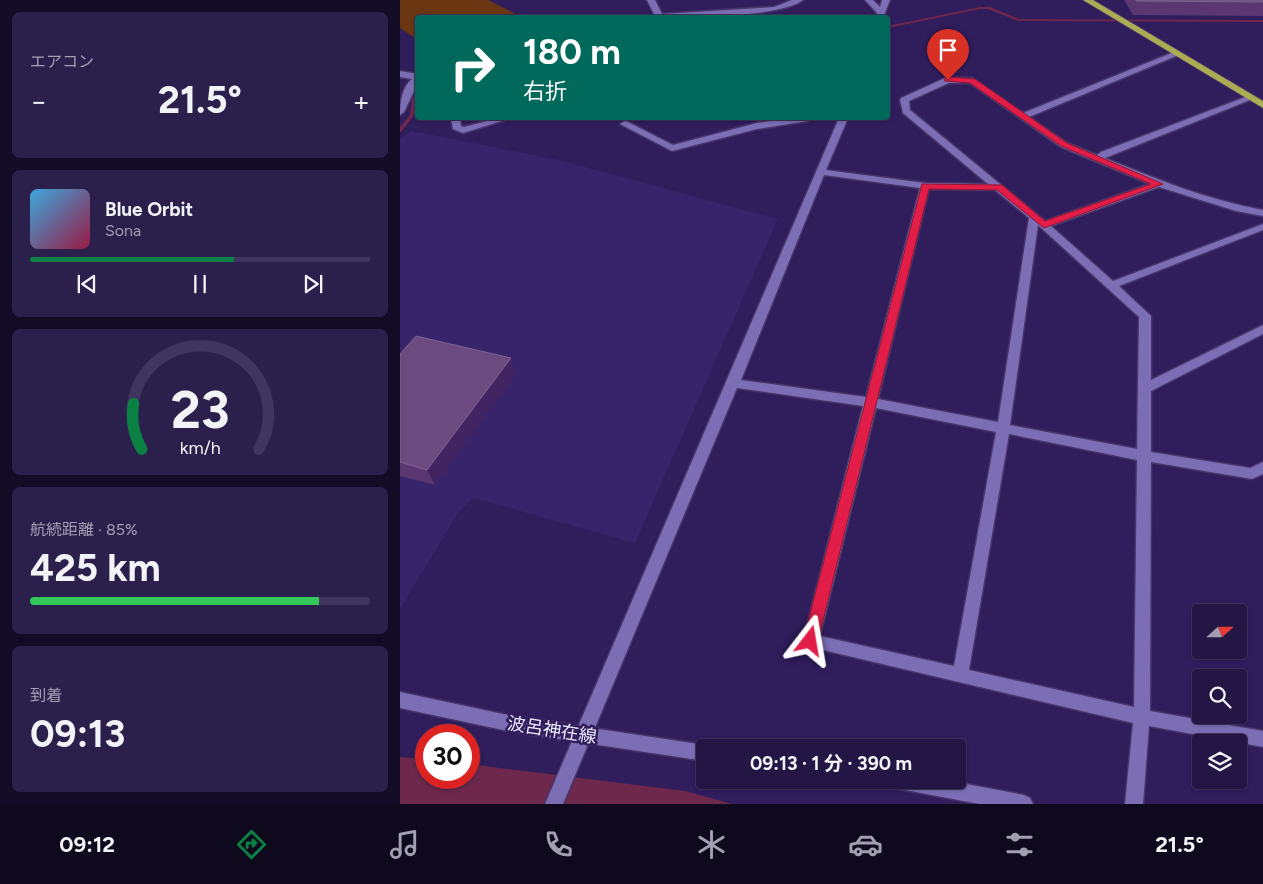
<!DOCTYPE html>
<html lang="ja">
<meta charset="utf-8">
<style>
:root{--surface:#231645;--page:#2b1f4c;--text:#f1f3f6;--muted:#a39fb3;--line:#40355e;--accent:#0b8043}
body{margin:0;font-family:Figtree,"Noto Sans JP",sans-serif;background:var(--page);color:var(--text);height:100vh;display:flex;flex-direction:column;font-size:19px;white-space:nowrap}
*{box-sizing:border-box;margin:0}
p{font-size:16px;color:var(--muted)}
.icon{flex:none;width:28px;height:28px;fill:none;stroke:currentColor;stroke-width:2;stroke-linecap:round;stroke-linejoin:round}
.map{position:relative;flex:1;overflow:hidden}
.panel{display:flex;flex-direction:column;gap:12px;padding:12px;background:#130c26;width:400px}
.panel>*{flex:none}
.top-card{position:absolute;left:15px;top:15px;width:475px;height:105px;border-radius:5px;box-shadow:0 1px 4px #0004,0 0 0 1px var(--line);background:#00695c;color:#fff;overflow:hidden}
.needle{width:32px;rotate:69deg}
.controls{position:absolute;left:792px;top:604px;display:grid;gap:10px}
.controls a{display:grid;place-items:center;width:55px;height:55px;border-radius:5px;background:var(--surface);box-shadow:0 1px 4px #0004,0 0 0 1px var(--line);font-size:25px}
.speed{position:absolute;left:15px;top:724px;display:flex;gap:10px;font-size:25px;font-weight:700;text-align:center}
.speed>*{display:grid;place-content:center;width:65px;height:65px;border-radius:50%;background:var(--surface);box-shadow:0 1px 4px #0004,0 0 0 1px var(--line);line-height:1}
.speed .limit{border:8px solid #d22;background:#fff;color:#111}
.pin{position:absolute;display:grid;place-items:center;width:42px;height:42px;color:#fff;margin:-51px -21px;border-radius:50% 50% 50% 0;rotate:-45deg;box-shadow:0 0 5px #0007}
.pin .icon{rotate:45deg}
.me{position:absolute;width:55px;margin:-28px;rotate:14deg;stroke-linejoin:round;filter:drop-shadow(0 0 4px #0008)}
.turn{display:flex;align-items:center;gap:18px;height:105px;padding:0 25px;font-size:22px}
.turn .icon{width:65px;height:65px;stroke-width:2.5}
.turn b{display:block;font-size:35px;line-height:42px}
.big{font-size:38px;font-weight:700;line-height:1.1}
.panel .tile{flex:1;display:flex;flex-direction:column;justify-content:center;gap:8px;min-width:0;padding:0 18px;border-radius:8px;background:var(--page)}
.panel .dial{align-items:center;gap:0}
.dial svg{height:130px;overflow:visible;fill:none;stroke:var(--line);stroke-width:7;stroke-linecap:round;text-anchor:middle}
.dial text{fill:var(--text);stroke:none}
.song{display:flex;align-items:center;gap:15px}
.cover{width:60px;height:60px;border-radius:8px;background:linear-gradient(135deg,hsl(200 70% 55%),hsl(340 70% 35%))}
.played{height:5px;border-radius:2px;background:linear-gradient(90deg,var(--accent) 60%,var(--line) 60%)}
.keys{display:flex;justify-content:space-around;direction:ltr}
.heat{display:flex;justify-content:space-between;align-items:center;font-size:28px;direction:ltr}
.charge{height:8px;border-radius:4px;background:linear-gradient(90deg,#34c759 85%,var(--line) 0)}
.trip{position:absolute;left:296px;top:739px;width:270px;height:50px;border-radius:5px;background:var(--surface);box-shadow:0 1px 4px #0004,0 0 0 1px var(--line);font-weight:700;line-height:50px;text-align:center}
.dock{display:flex;height:80px;justify-content:space-around;align-items:center;background:#0e091c;color:var(--muted)}
.dock .icon{width:35px;height:35px}
.dock .active{color:var(--accent)}
.dock b{font-size:22px;color:var(--text)}
main{display:flex;flex:1;min-height:0}
.map>svg:first-child{display:block}
.built{fill:#37246a}
.green{fill:#6b3612}
.water{fill:#6e284c}
.lines{fill:none;stroke-linecap:round;stroke-linejoin:round}
.stream{fill:#6e284c;fill-rule:evenodd}
.minor-casing{stroke:#473468;stroke-width:3}
.secondary-casing{stroke:#473468;stroke-width:3}
.trunk-casing{stroke:#473468;stroke-width:2}
.minor{fill:#7b6eb5;fill-rule:evenodd}
.secondary{fill:#7b6eb5;fill-rule:evenodd}
.trunk{fill:#acac54;fill-rule:evenodd}
.wall{fill:#5a3770}
.shaded-wall{fill:#422462}
.building{fill:#6a4a7f;stroke:#7e6392}
.route{fill:#e11d48;stroke:#92132f}
.labels{text-anchor:middle;stroke-width:5;stroke-linejoin:round;paint-order:stroke}
.near-street-label{font-size:18px;fill:#eceafa;stroke:#2f1d5c}
</style>
<main>
<section class="panel">
<div class="tile"><p>エアコン</p>
<div class="heat"><a>−</a><b class="big">21.5°</b><a>+</a></div>
</div>
<div class="tile">
<div class="song"><i class="cover"></i><div><b>Blue Orbit</b><p>Sona</p></div></div>
<div class="played"></div>
<div class="keys"><svg class="icon" aria-label="previous" viewBox="0 0 24 24"><path d="M18 5L8 12l10 7zM5 5v14"/></svg><svg class="icon" aria-label="pause" viewBox="0 0 24 24"><path d="M8 5v14M16 5v14"/></svg><svg class="icon" aria-label="next" viewBox="0 0 24 24"><path d="M6 5l10 7-10 7zM19 5v14"/></svg></div>
</div>
<div class="tile dial"><svg viewBox="0 0 100 80">
<path d="M14 69A42 42 0 1 1 86 69"/>
<path d="M14 69A42 42 0 0 1 9 41" stroke="#0b8043"/>
<text x="50" y="56" font-size="32" font-weight="700">23</text>
<text x="50" y="72" font-size="11">km/h</text>
</svg></div>
<div class="tile"><p>航続距離 · 85%</p><b class="big">425 km</b><div class="charge"></div></div>
<div class="tile"><p>到着</p><b class="big">09:13</b></div>
</section>
<div class="map">
<svg width="863" height="804" viewBox="0 0 863 804">
<rect width="100%" height="100%" fill="#2f1d5c"/>
<path class="built" d="M 12,131 L 159,160 L 378,219 L 235,543 L 73,498 L 58,513 L 0,609 L 0,138 Z"/>
<path class="green" d="M 0,0 L 88,0 L 122,17 L 18,18 L 17,38 L 15,38 L 0,28 Z"/>
<path class="water" d="M 0,757 L 26,759 L 26,778 L 69,778 L 69,764 L 285,791 L 332,804 L 0,804 Z"/>
<g class="lines">
<g class="stream">
<path d="M 580,7 L 590,7 L 619,19 L 863,20 L 863,22 L 618,21 L 588,9 L 580,9 L 488,28 L 488,26 Z"/>
<path d="M 16,94 L 18,94 L 18,98 L 16,99 L 14,115 L 2,131 L 0,132 L 0,127 L 10,115 L 12,98 Z"/>
</g>
<g class="minor-casing">
<g id="minor">
<path d="M 247,0 L 255,0 L 262,14 L 374,7 L 392,0 L 403,0 C 381,17 287,18 256,18 Z"/>
<path d="M 465,0 L 473,0 L 480,7 L 482,0 L 490,0 L 483,18 L 475,18 L 477,13 Z"/>
<path d="M 774,52 L 781,54 L 629,117 L 667,143 L 697,155 L 701,152 L 848,96 L 855,98 L 705,158 C 756,179 808,200 863,210 L 863,216 L 836,211 L 759,187 L 651,226 L 713,281 L 863,224 L 863,230 L 719,286 L 751,316 L 751,380 L 863,325 L 863,334 L 751,391 L 751,452 L 850,468 L 863,462 L 863,474 L 852,479 L 751,462 L 750,711 L 863,731 L 863,747 L 749,726 L 743,804 L 725,804 L 733,723 L 406,646 L 403,641 L 463,406 L 337,388 L 163,804 L 145,804 L 439,118 L 448,118 L 426,170 L 525,183 L 588,184 L 503,113 L 500,100 L 501,98 L 545,78 L 572,78 L 623,113 ZM 549,83 L 570,83 L 661,147 L 750,184 L 645,221 L 510,110 L 509,101 ZM 424,175 L 520,188 L 466,397 L 341,380 ZM 529,189 L 595,190 L 629,218 L 598,422 L 478,399 ZM 638,225 L 739,317 L 737,449 L 610,425 ZM 476,408 L 596,432 L 554,666 L 420,636 ZM 609,434 L 737,460 L 734,707 L 569,670 Z"/>
<path d="M 0,71 L 18,74 L 18,83 L 4,112 L 0,115 C 0,102 2,87 12,79 L 0,77 Z"/>
<path d="M 51,118 L 60,118 L 61,126 L 64,127 L 99,118 L 112,118 L 63,133 L 53,129 Z"/>
<path d="M 394,118 L 413,118 L 408,121 L 357,129 L 272,151 L 220,124 L 225,121 L 228,122 L 273,145 L 357,123 Z"/>
</g>
</g>
<g class="secondary-casing">
<g id="secondary">
<path d="M 0,692 L 112,716 L 305,745 L 311,748 L 305,748 L 305,761 L 112,732 L 0,708 Z"/>
<path d="M 491,780 L 545,780 L 624,795 L 630,798 L 633,804 L 579,804 L 500,789 L 494,786 Z"/>
</g>
</g>
<g class="trunk-casing">
<path id="trunk" d="M 683,0 L 693,0 L 863,101 L 863,108 Z"/>
</g>
<use href="#minor" class="minor"/>
<use href="#secondary" class="secondary"/>
<use href="#trunk" class="trunk"/>
</g>
<g class="wall">
<path d="M 724,0 L 863,0 L 863,16 L 733,15 Z"/>
<path d="M 0,354 L 116,374 L 35,485 L 0,476 Z"/>
</g>
<path class="shaded-wall" d="M 111,358 L 116,374 L 35,485 L 27,470 Z"/>
<g class="building">
<path d="M 736,0 L 863,0 L 863,2 L 736,1 Z"/>
<path d="M 16,336 L 111,358 L 27,470 L 0,462 L 0,354 Z"/>
</g>
<path class="route" d="M 548,77 L 575,79 L 667,143 L 763,184 L 644,228 L 597,190 L 529,189 L 418,641 L 415,645 L 410,647 L 406,645 L 403,641 L 522,184 L 602,185 L 645,221 L 751,184 L 661,146 L 570,83 L 545,81 L 544,80 Z"/>
<g class="labels">
<g class="near-street-label">
<text transform="translate(152 730) rotate(9)" y="6">波呂神在線</text>
</g>
</g>
</svg>
<div class="controls">
<a><svg class="needle" viewBox="-14 -14 28 28"><path d="M0-13l5 13h-10z" fill="#e53935"/><path d="M0 13l5-13h-10z" fill="#a39fb3"/></svg></a>
<a><svg class="icon" aria-label="search" viewBox="0 0 24 24"><circle cx="10" cy="10" r="6"/><path d="M15 15l6 6"/></svg></a>
<a><svg class="icon" aria-label="layers" viewBox="0 0 24 24"><path d="M12 4l9 5-9 5-9-5zM3 14l9 5 9-5"/></svg></a>
</div>
<div class="speed"><div class="limit">30</div></div>
<div class="pin" style="left:548px;top:80px;background:#d93025"><svg class="icon" aria-label="arrive" viewBox="0 0 24 24"><path d="M6 21V4h12l-3 4 3 4H6"/></svg></div>
<svg class="me" style="left:410px;top:641px" viewBox="-20 -20 40 40"><path d="M0-17L14 15 0 8-14 15z" fill="#e11d48" stroke="#fff" stroke-width="4"/></svg>
<div class="trip">09:13 · 1 分 · 390 m</div>
<div class="top-card">
<div class="turn"><svg class="icon" aria-label="right" viewBox="0 0 24 24"><path d="M7 20v-9h11M14 6l5 5-5 5"/></svg><div><b>180 m</b>右折</div></div>
</div>
</div>
</main>
<nav class="dock">
<b>09:12</b>
<svg class="icon active" aria-label="directions" viewBox="0 0 24 24"><path d="M12 3l9 9-9 9-9-9zM9 14v-3h6M13 9l2 2-2 2"/></svg>
<svg class="icon" aria-label="music" viewBox="0 0 24 24"><path d="M9 18V5l10-2v13"/><circle cx="6" cy="18" r="3"/><circle cx="16" cy="16" r="3"/></svg>
<svg class="icon" aria-label="phone" viewBox="0 0 24 24"><path d="M5 4h4l2 5-3 2q2 4 5 5l2-3 5 2v4C11 20 4 13 5 4z"/></svg>
<svg class="icon" aria-label="climate" viewBox="0 0 24 24"><path d="M12 3v18M4 7l16 10M4 17L20 7"/></svg>
<svg class="icon" aria-label="car" viewBox="0 0 24 24"><path d="M5 17H2v-5l4-1 3-4h7l3 4 3 1v5h-3M9 17h6M6 11h13"/><circle cx="7" cy="17" r="2"/><circle cx="17" cy="17" r="2"/></svg>
<svg class="icon" aria-label="filters" viewBox="0 0 24 24"><path d="M4 7h16M4 17h16"/><circle cx="9" cy="7" r="2"/><circle cx="15" cy="17" r="2"/></svg>
<b>21.5°</b>
</nav>
